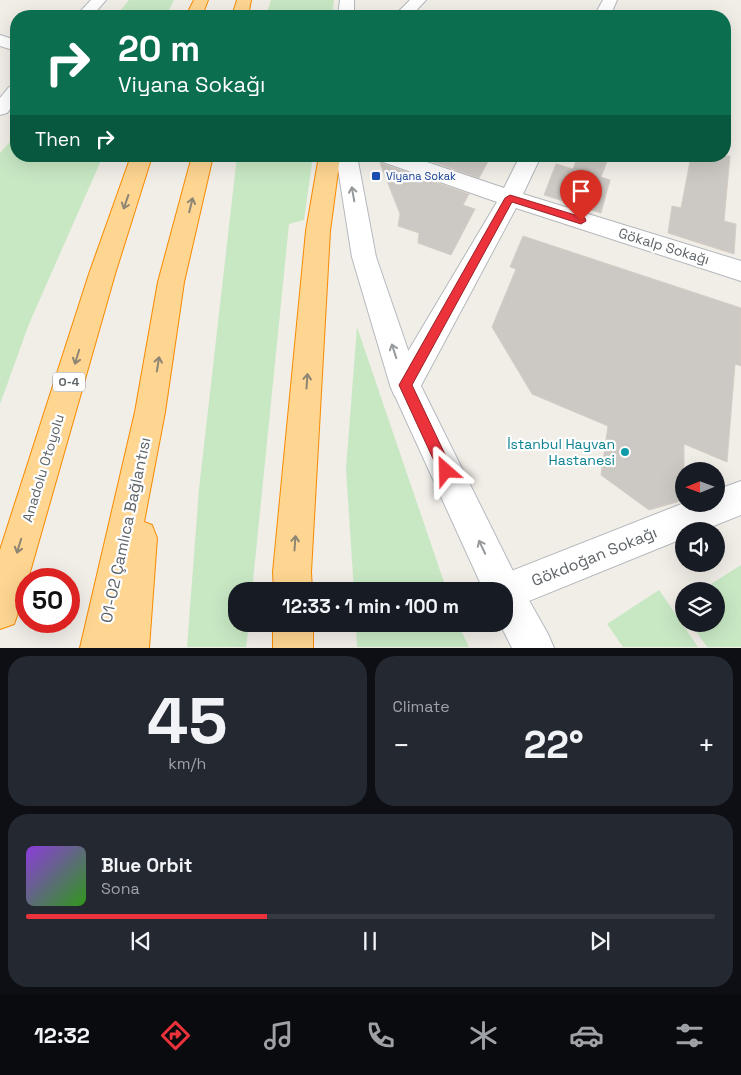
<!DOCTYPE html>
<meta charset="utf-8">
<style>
:root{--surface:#171b24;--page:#242831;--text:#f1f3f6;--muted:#9ea1a6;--line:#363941;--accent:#ec323b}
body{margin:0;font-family:"Space Grotesk",sans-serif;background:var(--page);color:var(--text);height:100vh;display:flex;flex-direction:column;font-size:19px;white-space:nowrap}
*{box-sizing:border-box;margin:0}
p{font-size:16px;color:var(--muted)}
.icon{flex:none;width:28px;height:28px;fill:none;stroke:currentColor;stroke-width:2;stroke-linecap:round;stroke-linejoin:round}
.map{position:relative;height:648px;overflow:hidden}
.sheet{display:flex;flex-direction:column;gap:8px;padding:8px;background:#0d0f14;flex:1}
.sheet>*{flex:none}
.hud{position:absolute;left:10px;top:10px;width:721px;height:152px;border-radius:20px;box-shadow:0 5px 20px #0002;background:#0b6e4f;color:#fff;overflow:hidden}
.needle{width:32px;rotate:269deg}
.buttons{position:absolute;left:675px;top:462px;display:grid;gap:10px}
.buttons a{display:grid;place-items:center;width:50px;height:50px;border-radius:50%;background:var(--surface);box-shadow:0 5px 20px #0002;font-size:25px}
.speed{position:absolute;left:15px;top:568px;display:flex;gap:10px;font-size:25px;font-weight:700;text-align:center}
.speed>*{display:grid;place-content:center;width:65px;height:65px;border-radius:50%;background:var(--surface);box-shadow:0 5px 20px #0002;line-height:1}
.speed .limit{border:8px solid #d22;background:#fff;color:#111}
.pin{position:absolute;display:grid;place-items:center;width:42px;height:42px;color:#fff;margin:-51px -21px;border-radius:50% 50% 50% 0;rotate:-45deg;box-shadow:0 0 5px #0007}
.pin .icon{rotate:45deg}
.me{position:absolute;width:55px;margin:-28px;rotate:335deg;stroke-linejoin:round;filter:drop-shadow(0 0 4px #0008)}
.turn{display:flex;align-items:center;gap:18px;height:105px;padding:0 25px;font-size:22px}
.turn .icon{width:65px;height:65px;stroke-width:2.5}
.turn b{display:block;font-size:35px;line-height:42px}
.then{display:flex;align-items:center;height:48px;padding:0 25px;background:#0003;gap:10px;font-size:19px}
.big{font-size:38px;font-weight:800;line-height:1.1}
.sheet .tile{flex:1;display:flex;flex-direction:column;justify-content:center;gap:8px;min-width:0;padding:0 18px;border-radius:20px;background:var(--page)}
.sheet .dial{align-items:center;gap:0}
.dial b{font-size:65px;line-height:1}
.song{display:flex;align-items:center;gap:15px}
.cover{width:60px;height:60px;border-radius:8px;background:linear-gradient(135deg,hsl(270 70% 55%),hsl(110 70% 35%))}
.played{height:5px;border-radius:2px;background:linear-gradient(90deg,var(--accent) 35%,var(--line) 35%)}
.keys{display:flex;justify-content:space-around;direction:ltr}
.heat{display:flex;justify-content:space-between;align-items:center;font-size:28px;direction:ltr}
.sheet .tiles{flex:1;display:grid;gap:8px;grid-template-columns:1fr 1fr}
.tile:last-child{grid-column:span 2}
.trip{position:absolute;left:228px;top:582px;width:285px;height:50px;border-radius:20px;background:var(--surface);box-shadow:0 5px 20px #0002;font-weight:800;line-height:50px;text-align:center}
.tab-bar{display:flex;height:80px;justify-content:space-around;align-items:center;background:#090b0e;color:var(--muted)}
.tab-bar .icon{width:35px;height:35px}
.tab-bar .current{color:var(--accent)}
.tab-bar b{font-size:22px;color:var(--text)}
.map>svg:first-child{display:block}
.green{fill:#c8e8c4}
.building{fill:#ccc8c3;stroke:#d6cec5}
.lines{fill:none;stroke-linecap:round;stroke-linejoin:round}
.street-casing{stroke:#b4b8bc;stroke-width:2}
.secondary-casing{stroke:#b5babf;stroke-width:2}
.highway-casing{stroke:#f88b00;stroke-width:2}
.street{fill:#fff;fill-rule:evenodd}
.secondary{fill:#fff;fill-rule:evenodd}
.highway{fill:#fed591;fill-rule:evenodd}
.oneway{stroke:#969a9d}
.oneway2{stroke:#8e8674}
.route{fill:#ec323b;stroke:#992026}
.transit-dot{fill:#1a4fb4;stroke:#fff;stroke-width:2}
.culture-dot{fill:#0f9aa8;stroke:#fff;stroke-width:2}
.labels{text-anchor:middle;stroke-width:4.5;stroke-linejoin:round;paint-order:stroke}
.far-transit-label{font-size:11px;fill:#164399;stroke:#fff;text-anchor:start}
.shield{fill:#fff;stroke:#8e9295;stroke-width:1}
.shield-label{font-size:12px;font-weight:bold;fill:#5e6468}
.street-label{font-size:14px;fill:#5e6468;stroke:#fff}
.culture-label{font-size:14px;fill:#0d838f;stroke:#fff;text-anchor:end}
.near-street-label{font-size:16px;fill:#5e6468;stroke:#fff}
</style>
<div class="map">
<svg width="741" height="648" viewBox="0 0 741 648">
<rect width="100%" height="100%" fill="#f1ede7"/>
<g class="green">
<path d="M 129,0 L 174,0 L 166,16 L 116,16 Z"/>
<path d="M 271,0 L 334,0 L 332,16 L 266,16 Z"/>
<path d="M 16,135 L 16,156 L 103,156 L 29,324 L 0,404 L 0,153 Z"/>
<path d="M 237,156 L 313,156 L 304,220 L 289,224 L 252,591 L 236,591 L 236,624 L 249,624 L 246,647 L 187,647 L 199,489 Z"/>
<path d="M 357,327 L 447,591 L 354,591 L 346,469 Z"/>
<path d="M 741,565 L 741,647 L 707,647 L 691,624 L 716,624 L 716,591 L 700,591 Z"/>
<path d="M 659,590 L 698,647 L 623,647 L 607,624 Z"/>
<path d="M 356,624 L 458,624 L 469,647 L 357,647 Z"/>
</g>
<g class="building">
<path d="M 416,156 L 491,156 L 479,178 Z"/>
<path d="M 578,156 L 609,156 L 601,177 L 610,180 L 601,213 L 544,195 L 556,164 L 573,169 Z"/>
<path d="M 691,156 L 730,156 L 724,221 L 736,224 L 734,254 L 668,233 L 672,206 L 681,208 Z"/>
<path d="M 380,163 L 469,194 L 463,205 L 475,209 L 451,255 L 418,243 L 419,233 L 398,226 L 400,214 Z"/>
<path d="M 523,236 L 741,308 L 741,366 L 735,364 L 727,462 L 684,444 L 684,500 L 649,510 L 601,475 L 608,426 L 532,394 L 492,327 L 516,269 L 510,267 Z"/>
</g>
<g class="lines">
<g class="street-casing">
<g id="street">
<path d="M 410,0 L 426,0 L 411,16 L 394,16 Z"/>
<path d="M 603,0 L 617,0 L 610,16 L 594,16 Z"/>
<path d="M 0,35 L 16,40 L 16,51 L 0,46 Z"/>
<path d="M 377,156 L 409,156 L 504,188 L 520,156 L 541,156 L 523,194 L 741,261 L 741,281 L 516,208 L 416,395 L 405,399 L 394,395 L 390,385 L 394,375 L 497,202 L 380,161 Z"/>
<path d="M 741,481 L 741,515 L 701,531 L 684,531 L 684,538 L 504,611 L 504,591 L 485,591 L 491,579 L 684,503 L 716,504 L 716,490 Z"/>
</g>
</g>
<g class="secondary-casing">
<g id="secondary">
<path d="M 91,0 L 106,0 L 92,16 L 76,16 Z"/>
<path d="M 340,0 L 354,0 L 354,16 L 338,16 Z"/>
<path d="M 16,85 L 16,102 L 7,113 L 0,115 L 0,98 L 9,87 Z"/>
<path d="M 336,156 L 357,156 L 376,257 L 419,382 L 517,579 L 548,634 L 554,648 L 512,648 L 500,624 L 504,624 L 504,591 L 484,591 L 390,385 L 352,257 Z"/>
</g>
</g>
<g class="highway-casing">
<g id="highway">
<path d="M 194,0 L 208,0 L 202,16 L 186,16 Z"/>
<path d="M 237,0 L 251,0 L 248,16 L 232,16 Z"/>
<path d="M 131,156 L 152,156 L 115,274 L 28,579 L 26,579 C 26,594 19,610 14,624 L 0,629 L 0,550 L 89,274 Z"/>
<path d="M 192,156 L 213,156 L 184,282 L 165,412 L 144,522 L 152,525 L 157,538 L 149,648 L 80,648 L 135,412 L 158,282 Z"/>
<path d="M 319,156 L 340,156 L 330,231 L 311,572 L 312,591 L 274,591 L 273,572 L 306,231 Z"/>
<rect x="273" y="624" width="40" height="24"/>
</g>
</g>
<use href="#street" class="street"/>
<use href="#secondary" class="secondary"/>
<use href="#highway" class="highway"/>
</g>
<defs><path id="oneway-shaft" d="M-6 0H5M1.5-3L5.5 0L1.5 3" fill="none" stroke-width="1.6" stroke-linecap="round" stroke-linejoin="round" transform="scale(1.25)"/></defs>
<g class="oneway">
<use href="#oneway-shaft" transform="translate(353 194) rotate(-100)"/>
<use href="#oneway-shaft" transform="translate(394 351) rotate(-108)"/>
<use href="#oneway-shaft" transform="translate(482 547) rotate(-115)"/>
</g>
<g class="oneway2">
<use href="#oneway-shaft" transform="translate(126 202) rotate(109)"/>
<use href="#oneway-shaft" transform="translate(191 205) rotate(-76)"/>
<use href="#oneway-shaft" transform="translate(77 357) rotate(107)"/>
<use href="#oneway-shaft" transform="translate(158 364) rotate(-81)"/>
<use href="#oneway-shaft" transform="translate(307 381) rotate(-86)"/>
<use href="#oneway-shaft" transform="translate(295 543) rotate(-86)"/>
<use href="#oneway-shaft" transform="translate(19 546) rotate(107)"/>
</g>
<path class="route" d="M 510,195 L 585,218 L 586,221 L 581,224 L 512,202 L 412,385 L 453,471 L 451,476 L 446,478 L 441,476 L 399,385 L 505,198 Z"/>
<rect class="transit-dot" x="371" y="171" width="10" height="10" rx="2.5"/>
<circle class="culture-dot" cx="625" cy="452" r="5"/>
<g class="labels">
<g class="far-transit-label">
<text x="386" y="180">Viyana Sokak</text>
</g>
<rect class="shield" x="53" y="372.5" width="32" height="19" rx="4"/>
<g class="shield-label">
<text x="69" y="386">O-4</text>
</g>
<g class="street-label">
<text transform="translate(664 246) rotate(17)" y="5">Gökalp Sokağı</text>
<text transform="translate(43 468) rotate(-73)" y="5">Anadolu Otoyolu</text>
</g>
<g class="culture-label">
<text x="615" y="449">İstanbul Hayvan<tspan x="615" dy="16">Hastanesi</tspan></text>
</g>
<g class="near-street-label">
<text transform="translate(125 530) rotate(-78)" y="6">O1-O2 Çamlıca Bağlantısı</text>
<text transform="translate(594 556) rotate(-22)" y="6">Gökdoğan Sokağı</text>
</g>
</g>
</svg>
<div class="buttons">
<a><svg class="needle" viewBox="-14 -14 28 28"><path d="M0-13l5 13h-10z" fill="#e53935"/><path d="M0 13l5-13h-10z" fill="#9ea1a6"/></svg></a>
<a><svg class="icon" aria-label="sound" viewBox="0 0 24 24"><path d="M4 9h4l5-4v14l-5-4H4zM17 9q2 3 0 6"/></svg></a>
<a><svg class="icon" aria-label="layers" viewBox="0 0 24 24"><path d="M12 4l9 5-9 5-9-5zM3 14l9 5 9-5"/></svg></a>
</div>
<div class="speed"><div class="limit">50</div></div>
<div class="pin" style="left:581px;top:221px;background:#d93025"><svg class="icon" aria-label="arrive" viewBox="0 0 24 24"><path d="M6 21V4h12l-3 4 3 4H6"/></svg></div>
<svg class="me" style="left:446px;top:471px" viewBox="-20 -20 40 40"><path d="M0-17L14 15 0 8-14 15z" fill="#ec323b" stroke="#fff" stroke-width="4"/></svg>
<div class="trip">12:33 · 1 min · 100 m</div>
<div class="hud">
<div class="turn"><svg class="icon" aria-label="right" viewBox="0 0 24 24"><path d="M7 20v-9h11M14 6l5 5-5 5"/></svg><div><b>20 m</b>Viyana Sokağı</div></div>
<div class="then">Then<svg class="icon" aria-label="right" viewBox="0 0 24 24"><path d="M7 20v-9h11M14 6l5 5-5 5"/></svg></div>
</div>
</div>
<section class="sheet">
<div class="tiles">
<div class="tile dial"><b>45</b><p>km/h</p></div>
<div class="tile"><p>Climate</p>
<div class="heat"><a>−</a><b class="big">22°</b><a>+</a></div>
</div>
<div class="tile">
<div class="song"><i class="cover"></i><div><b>Blue Orbit</b><p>Sona</p></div></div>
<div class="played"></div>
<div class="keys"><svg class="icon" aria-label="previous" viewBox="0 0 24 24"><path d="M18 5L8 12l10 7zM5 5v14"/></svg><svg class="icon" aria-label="pause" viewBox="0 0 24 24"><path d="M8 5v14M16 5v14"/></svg><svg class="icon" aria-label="next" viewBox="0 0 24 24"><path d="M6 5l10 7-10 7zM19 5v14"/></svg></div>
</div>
</div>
</section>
<nav class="tab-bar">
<b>12:32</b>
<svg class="icon current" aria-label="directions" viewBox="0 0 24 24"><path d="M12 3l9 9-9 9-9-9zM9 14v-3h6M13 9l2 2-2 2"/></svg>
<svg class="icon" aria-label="music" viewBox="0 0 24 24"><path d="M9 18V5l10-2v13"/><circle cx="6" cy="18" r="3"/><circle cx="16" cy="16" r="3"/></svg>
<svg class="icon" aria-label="phone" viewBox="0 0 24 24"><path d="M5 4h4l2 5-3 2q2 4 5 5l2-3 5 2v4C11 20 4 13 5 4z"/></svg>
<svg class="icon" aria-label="climate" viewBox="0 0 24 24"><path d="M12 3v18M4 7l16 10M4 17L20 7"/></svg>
<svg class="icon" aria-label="car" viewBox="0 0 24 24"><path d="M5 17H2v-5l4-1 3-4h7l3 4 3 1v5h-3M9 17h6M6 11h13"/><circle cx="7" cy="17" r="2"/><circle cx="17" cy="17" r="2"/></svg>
<svg class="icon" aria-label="filters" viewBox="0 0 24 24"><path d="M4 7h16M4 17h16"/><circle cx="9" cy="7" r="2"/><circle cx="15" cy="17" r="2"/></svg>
</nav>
